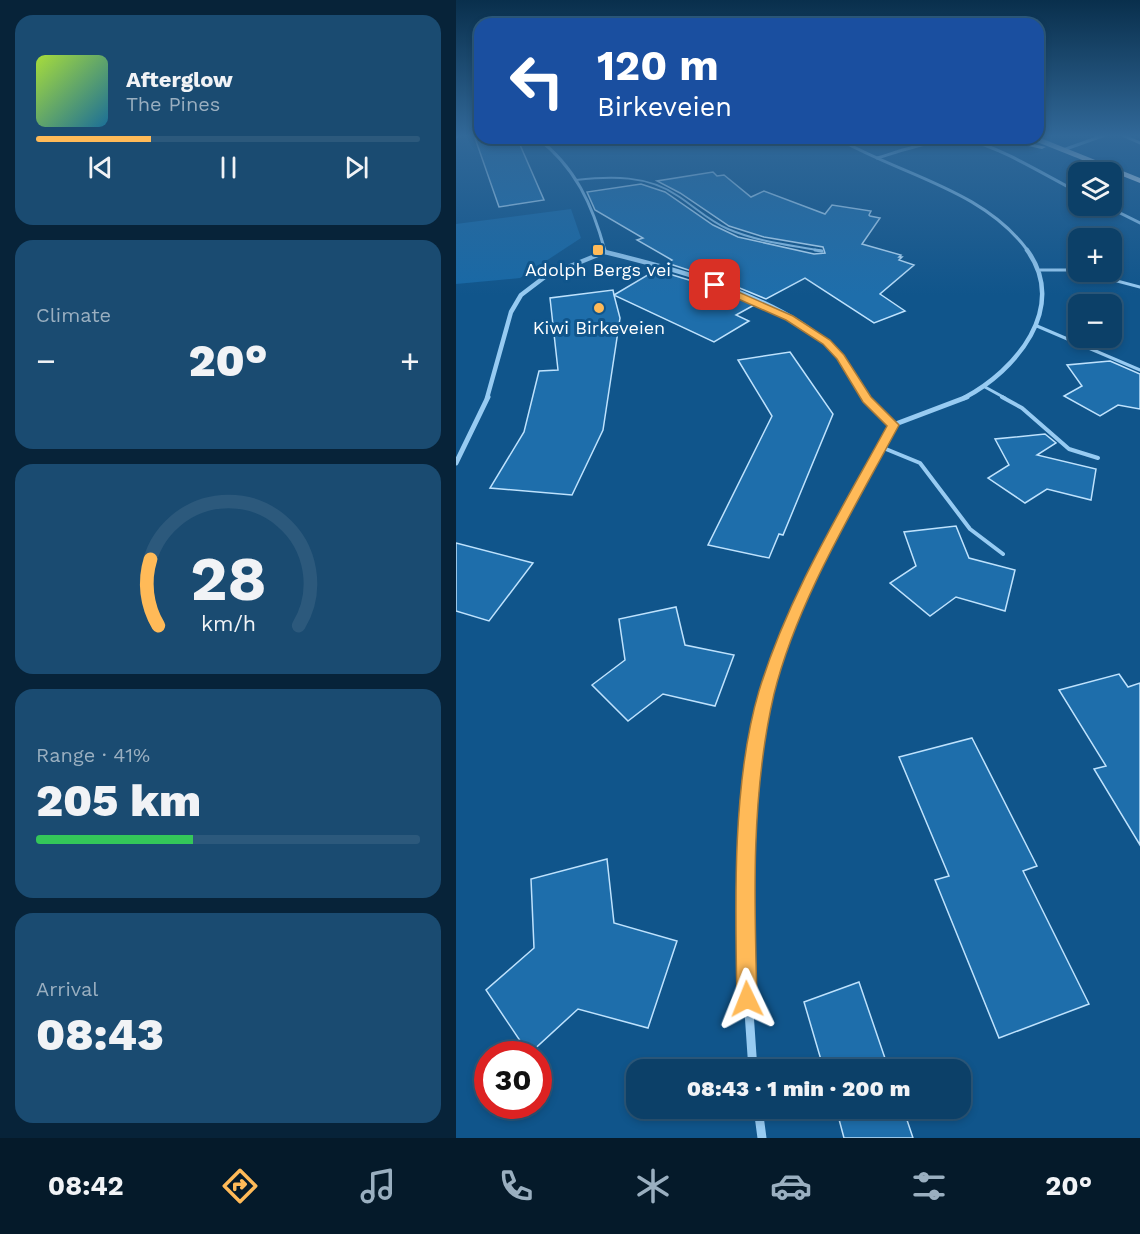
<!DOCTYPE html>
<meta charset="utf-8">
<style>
:root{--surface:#0c4068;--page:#1a4b71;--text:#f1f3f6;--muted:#9aafc0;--line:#2c597c;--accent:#ffba58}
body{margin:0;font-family:"Work Sans",sans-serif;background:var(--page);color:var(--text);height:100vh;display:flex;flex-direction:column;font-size:22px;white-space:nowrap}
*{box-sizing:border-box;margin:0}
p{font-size:20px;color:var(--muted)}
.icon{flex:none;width:33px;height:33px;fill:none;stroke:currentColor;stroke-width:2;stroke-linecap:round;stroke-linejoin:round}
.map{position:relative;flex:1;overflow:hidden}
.details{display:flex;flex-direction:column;gap:15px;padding:15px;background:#072339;width:456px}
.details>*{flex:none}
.guide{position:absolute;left:18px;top:18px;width:570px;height:126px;border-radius:18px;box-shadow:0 3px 9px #0003,0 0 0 2px var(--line);background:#1a4fa0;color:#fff;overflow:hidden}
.buttons{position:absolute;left:612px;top:162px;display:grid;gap:12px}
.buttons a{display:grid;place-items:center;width:54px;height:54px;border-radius:12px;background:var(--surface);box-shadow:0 3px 9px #0003,0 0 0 2px var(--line);font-size:30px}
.speed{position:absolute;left:18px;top:1041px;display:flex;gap:12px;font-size:30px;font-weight:700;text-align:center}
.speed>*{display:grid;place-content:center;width:78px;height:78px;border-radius:50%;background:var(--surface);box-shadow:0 3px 9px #0003,0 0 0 2px var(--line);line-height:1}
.speed .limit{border:9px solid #d22;background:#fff;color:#111}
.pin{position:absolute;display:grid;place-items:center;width:51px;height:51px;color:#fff;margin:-26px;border-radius:12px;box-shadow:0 3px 9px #0006}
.me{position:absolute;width:66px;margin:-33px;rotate:358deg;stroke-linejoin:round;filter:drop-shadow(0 0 4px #0008)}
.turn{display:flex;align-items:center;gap:21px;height:126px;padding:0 24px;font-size:27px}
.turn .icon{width:78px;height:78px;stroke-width:2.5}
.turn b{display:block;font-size:42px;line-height:51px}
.big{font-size:45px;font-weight:800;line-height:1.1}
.details .card{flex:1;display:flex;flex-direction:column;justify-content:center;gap:9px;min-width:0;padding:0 21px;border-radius:18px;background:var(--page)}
.details .dial{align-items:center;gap:0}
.dial svg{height:156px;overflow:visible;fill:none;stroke:var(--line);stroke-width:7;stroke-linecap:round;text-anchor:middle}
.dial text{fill:var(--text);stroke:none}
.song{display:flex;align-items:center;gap:18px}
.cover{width:72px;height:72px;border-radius:9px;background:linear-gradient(135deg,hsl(80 70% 55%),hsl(200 70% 35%))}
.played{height:6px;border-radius:3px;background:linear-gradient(90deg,var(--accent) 30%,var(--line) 30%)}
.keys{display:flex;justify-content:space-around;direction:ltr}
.heat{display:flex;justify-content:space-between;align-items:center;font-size:33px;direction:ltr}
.charge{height:9px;border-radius:4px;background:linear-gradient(90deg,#34c759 41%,var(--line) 0)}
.trip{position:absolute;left:170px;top:1059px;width:345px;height:60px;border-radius:18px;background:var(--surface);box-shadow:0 3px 9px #0003,0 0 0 2px var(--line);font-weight:800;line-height:60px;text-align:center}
.menu{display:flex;height:96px;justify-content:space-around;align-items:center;background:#051a2a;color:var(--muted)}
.menu .icon{width:42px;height:42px}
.menu .selected{color:var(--accent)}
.menu b{font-size:27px;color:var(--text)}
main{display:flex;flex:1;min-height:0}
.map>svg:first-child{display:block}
.green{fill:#1869a6}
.building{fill:#1e6eab;stroke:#bee2fd;stroke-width:1.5}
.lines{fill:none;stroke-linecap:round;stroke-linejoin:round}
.lane-far2{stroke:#97cbf2;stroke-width:2}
.lane-far1{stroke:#97cbf2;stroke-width:3}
.lane{stroke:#97cbf2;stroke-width:4}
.street-far4{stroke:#97cbf2;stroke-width:3}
.street-far3{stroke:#97cbf2;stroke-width:4.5}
.street-far2{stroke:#97cbf2;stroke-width:5}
.street-far1{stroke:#97cbf2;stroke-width:7}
.street{stroke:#97cbf2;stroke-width:9}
.primary{fill:#e2f1ff;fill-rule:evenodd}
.route{fill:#ffba58;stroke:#a67939;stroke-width:1.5}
.poi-dot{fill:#ffba58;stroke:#10558b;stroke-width:2}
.labels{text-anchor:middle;stroke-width:6;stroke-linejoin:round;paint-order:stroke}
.far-poi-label{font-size:18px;fill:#fff;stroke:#10558b}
</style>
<main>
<section class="details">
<div class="card">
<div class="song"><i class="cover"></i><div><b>Afterglow</b><p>The Pines</p></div></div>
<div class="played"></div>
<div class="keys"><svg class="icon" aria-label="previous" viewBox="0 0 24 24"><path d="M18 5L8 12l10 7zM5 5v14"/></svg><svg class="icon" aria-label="pause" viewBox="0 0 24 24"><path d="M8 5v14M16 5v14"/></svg><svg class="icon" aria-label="next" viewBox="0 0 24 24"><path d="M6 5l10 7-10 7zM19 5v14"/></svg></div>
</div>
<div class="card"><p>Climate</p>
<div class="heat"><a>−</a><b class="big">20°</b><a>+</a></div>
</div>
<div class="card dial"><svg viewBox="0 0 100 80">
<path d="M14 69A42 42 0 1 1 86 69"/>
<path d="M14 69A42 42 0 0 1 10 35" stroke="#ffba58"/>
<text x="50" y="56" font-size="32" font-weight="700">28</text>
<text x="50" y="72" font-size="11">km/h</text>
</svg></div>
<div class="card"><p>Range · 41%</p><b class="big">205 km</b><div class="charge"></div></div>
<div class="card"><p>Arrival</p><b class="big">08:43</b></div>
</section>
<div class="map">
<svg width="684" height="1138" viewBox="0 0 684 1138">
<rect width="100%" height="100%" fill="#10558b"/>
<path class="green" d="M 115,209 L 125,238 L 64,278 L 0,284 L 0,224 Z"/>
<g class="building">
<path d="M 19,138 L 61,138 L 88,200 L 43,207 Z"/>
<path d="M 257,172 L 261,176 L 268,175 L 295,197 L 308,191 L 369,214 L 376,205 L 415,211 L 413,215 L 414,216 L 424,218 L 406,244 L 445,255 L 443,257 L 446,257 L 443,260 L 458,265 L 424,294 L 449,311 L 418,323 L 349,278 L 310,299 L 269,282 L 211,263 L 216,260 L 181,240 L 187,238 L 139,210 L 131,192 L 185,184 L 209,192 L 257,225 L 282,237 L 358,254 L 369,253 L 367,247 L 308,237 L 273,226 L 224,193 L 201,181 Z"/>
<path d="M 200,270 L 266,290 L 300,304 L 280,315 L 293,321 L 258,342 L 158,295 L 164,318 L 147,430 L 116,495 L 34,488 L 68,432 L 83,371 L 102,370 L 94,298 L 157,290 L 158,295 Z"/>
<path d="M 334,352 L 377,414 L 327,535 L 323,534 L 313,558 L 252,545 L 316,416 L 282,360 Z"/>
<path d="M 654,361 L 684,374 L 684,409 L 662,405 L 644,416 L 608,396 L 626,386 L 611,365 Z"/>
<path d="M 589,434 L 600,443 L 581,455 L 640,469 L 635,500 L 591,489 L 569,503 L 532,478 L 553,465 L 539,439 Z"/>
<path d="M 500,526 L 513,558 L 559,570 L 549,611 L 500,597 L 474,616 L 434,583 L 460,566 L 448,532 Z"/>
<path d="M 0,543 L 77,563 L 33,621 L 0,611 Z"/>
<path d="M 220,607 L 229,645 L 278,655 L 259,706 L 207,694 L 172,721 L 136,685 L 169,660 L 163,619 Z"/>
<path d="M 663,674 L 672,687 L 684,683 L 684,845 L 638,769 L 650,766 L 603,690 Z"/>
<path d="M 516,738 L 581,866 L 567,871 L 633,1004 L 543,1038 L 479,880 L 493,876 L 443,757 Z"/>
<path d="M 151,859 L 158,923 L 221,941 L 192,1028 L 122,1009 L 73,1054 L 30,990 L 78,948 L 75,879 Z"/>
<path d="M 403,982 L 433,1070 L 368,1070 L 348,1002 Z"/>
<path d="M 380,1108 L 447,1108 L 457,1138 L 388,1138 Z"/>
</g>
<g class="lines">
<path class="lane-far2" d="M 120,180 C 155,176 192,175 222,196 C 239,207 253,221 272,229 C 302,242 335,245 366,251"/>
<g class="lane-far1">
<path d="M 359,250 L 366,251"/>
<path d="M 584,270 L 622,270"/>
<path d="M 627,272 L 684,287"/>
<path d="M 581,326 L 684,370"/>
<path d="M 529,387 L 549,398"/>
</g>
<g class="lane">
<path d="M 546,397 L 566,408 L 613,449 L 642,458"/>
<path d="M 425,447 L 464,463 L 514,529 L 547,554"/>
</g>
<g class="street-far4">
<path d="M 666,135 L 684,143"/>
<path d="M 0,137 L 3,135"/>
<path d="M 81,138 C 119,166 137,206 149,251"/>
<path d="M 381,138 C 444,175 527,189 572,251"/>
<path d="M 607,150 L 649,135"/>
<path d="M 421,158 C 451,149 485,136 517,142 C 544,147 596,179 622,192"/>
<path d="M 650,206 L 684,223"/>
</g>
<g class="street-far3">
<path d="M 148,250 L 149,252 C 219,269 320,295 373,345 C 389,360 398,381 410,398"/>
<path d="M 31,398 L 55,312 L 65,295 L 90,276 L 149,252"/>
<path d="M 508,398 C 560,371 613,307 571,250"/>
</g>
<g class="street-far2">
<path d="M 409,397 L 437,425"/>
<path d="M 0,463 L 32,397"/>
<path d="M 351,587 L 384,522 L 437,425 L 511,397"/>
</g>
<path class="street-far1" d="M 292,829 C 295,740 315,666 352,586"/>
<g class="street">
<path d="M 292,827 L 290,968 L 297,1070"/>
<path d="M 302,1108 L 306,1138"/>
</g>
<g class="primary">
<path d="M 582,137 L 684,178 L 684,183 L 571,138 Z"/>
<path d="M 537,138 L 552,138 L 590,147 L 586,149 Z"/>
</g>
</g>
<linearGradient id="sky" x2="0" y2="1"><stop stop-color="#092f4c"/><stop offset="0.46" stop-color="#316898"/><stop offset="1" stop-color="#316898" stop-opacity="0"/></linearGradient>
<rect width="684" height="295" fill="url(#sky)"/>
<path class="route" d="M 255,283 L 262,283 L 337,316 L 374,340 L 388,355 L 415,397 L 443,425 C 398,509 341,601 318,694 C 295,793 298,898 301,999 L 298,1006 L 291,1009 L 284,1006 L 281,999 C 279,904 276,782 303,691 C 332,596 384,512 431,426 L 407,402 L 381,359 L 367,344 L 330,320 L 255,287 Z"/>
<g class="poi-dot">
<rect x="136" y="244" width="12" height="12" rx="3"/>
<circle cx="143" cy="308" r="6"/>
</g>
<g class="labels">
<g class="far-poi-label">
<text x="142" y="276">Adolph Bergs vei</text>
<text x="143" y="334">Kiwi Birkeveien</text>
</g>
</g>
</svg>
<div class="buttons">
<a><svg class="icon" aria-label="layers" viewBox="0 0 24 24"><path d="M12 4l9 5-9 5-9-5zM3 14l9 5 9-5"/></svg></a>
<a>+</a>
<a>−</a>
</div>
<div class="speed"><div class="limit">30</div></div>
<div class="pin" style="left:259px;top:285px;background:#d93025"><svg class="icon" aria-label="arrive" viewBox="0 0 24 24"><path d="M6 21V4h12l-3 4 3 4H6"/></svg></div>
<svg class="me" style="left:291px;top:999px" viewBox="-20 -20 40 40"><path d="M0-17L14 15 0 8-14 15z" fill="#ffba58" stroke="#fff" stroke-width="4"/></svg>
<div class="trip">08:43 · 1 min · 200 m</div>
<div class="guide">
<div class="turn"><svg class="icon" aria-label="left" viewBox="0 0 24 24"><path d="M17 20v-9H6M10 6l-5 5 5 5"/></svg><div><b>120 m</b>Birkeveien</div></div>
</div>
</div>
</main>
<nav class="menu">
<b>08:42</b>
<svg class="icon selected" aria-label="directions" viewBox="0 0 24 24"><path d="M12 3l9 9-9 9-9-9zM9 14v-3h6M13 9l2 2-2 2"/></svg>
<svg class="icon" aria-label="music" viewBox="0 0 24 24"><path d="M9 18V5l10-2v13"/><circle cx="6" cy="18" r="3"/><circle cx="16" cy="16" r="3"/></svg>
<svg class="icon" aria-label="phone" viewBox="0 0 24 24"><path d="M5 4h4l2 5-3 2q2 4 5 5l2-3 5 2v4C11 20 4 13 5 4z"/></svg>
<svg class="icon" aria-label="climate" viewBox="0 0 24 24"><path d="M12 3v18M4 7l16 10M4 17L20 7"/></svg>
<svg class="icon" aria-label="car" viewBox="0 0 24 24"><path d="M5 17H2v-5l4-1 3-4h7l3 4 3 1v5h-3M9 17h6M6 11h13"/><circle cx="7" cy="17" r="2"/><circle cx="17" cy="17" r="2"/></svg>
<svg class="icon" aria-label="filters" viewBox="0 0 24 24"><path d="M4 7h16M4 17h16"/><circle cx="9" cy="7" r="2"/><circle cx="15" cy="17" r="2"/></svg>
<b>20°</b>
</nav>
